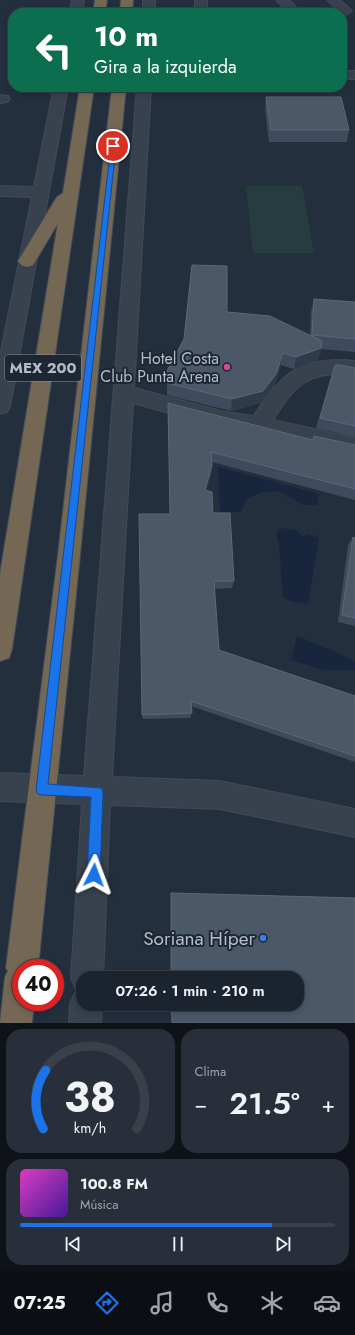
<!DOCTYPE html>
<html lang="es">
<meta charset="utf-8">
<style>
:root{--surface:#1b232e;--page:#282f3a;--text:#f1f3f6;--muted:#a0a4aa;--line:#39404a;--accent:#1a73e8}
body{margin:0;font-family:Jost,sans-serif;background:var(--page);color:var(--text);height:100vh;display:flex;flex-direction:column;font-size:15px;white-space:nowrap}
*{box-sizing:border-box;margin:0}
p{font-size:13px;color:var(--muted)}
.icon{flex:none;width:22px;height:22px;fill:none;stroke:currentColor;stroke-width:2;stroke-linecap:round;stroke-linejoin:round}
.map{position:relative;height:1023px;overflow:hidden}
.drawer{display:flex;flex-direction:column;gap:6px;padding:6px;background:#0f1319;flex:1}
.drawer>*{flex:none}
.banner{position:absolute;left:8px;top:8px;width:339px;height:84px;border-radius:16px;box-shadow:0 2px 6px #0003,0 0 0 1px var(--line);background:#0b6e4f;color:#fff;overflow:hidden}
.speed{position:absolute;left:12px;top:959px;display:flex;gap:8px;font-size:20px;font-weight:700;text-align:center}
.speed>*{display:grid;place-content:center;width:52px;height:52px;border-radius:50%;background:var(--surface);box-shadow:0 2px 6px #0003,0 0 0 1px var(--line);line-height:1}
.speed .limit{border:6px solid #d22;background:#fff;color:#111}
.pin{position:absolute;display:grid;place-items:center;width:34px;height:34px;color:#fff;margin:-17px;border:2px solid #fff;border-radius:50%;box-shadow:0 1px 4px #0007}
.me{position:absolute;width:44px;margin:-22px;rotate:3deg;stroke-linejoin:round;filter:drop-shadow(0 0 3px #0008)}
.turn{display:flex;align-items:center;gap:14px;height:84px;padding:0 20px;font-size:18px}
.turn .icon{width:52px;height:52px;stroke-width:2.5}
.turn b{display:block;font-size:28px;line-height:34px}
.big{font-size:30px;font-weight:600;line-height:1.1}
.drawer .tile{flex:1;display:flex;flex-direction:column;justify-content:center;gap:6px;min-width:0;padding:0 14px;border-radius:16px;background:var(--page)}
.drawer .dial{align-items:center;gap:0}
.dial svg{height:104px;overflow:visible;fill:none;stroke:var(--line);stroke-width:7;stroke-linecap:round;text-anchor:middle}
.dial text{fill:var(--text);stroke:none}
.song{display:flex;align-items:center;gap:12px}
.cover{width:48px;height:48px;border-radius:6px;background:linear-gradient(135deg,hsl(310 70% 55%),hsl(260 70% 35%))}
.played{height:4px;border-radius:2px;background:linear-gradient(90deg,var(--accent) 80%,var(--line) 80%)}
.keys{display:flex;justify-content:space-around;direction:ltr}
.heat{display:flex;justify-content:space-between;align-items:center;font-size:22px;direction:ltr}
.drawer .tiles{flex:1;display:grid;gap:6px;grid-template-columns:1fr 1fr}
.tile:last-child{grid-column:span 2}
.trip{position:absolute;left:76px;top:971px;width:228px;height:40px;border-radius:16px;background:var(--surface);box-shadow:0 2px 6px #0003,0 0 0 1px var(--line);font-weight:600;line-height:40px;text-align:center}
.menu{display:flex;height:64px;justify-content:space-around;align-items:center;background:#0b0e12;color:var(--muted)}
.menu .icon{width:28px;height:28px}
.menu .current{color:var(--accent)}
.menu b{font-size:18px;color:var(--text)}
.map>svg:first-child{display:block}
.green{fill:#263c3f}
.water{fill:#17263c}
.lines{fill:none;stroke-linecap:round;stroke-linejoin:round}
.minor-casing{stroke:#414a57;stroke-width:2}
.highway-casing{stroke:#434c59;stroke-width:2}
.minor{fill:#38414e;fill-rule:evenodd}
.highway{fill:#746855;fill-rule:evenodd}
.wall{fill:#3f4b5c}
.shaded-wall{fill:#2f3b4b}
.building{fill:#4b5868;stroke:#5c6777}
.route{fill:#1a73e8;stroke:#114b97}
.hotel-dot{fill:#d1479c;stroke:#1d2633;stroke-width:1.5}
.shop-dot{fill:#3f7fe0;stroke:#1d2633;stroke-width:1.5}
.labels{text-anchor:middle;stroke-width:4;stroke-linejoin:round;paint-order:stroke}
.shield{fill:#1d2633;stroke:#878f9c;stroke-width:1}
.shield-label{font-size:15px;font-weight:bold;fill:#b4bcc9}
.poi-label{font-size:16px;fill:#b4bcc9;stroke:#1d2633;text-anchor:end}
.near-poi-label{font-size:19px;fill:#b4bcc9;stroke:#1d2633;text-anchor:end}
</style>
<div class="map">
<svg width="355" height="1023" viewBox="0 0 355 1023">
<rect width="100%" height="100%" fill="#242f3e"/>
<path class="green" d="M 246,186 L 302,186 L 314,253 L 253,253 Z"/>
<g class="water">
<path d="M 218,467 L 319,494 L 317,505 L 303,505 L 279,491 L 261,492 L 246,500 L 241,512 L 220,512 Z"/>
<path d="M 280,528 L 295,530 L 303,537 L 308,534 L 319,538 L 308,604 L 290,601 L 283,597 L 279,544 L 276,533 Z"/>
<path d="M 297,636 L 334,651 L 355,662 L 355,670 L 324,670 L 291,660 Z"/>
</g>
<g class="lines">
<g class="minor-casing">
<g id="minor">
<path d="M 72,0 L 84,0 L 82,13 L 70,13 Z"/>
<rect x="143" y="0" width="12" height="13"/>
<rect x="195" y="0" width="12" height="13"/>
<path d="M 276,0 L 289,0 L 302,13 L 289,13 Z"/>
<path d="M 327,0 L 340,0 L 352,11 L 342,17 L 342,13 L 336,13 L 338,10 Z"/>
<rect x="342" y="71" width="13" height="8"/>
<path d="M 54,87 L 68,87 L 10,406 L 7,412 L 0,414 L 0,356 L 32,197 L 0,196 L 0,186 L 34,187 Z"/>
<path d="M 137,87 L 151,87 L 134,388 L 225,412 L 254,416 C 280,373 303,355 355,361 L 355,375 C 310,370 296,383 273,420 L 355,438 L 355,454 L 259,433 L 225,428 L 133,403 L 112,777 L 220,781 L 355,809 L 355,837 L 220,809 L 110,805 L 103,978 L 83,978 L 83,1004 L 102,1004 L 101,1023 L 69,1023 L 70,1004 L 75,993 L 80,991 L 76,989 L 71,978 L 82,804 L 0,801 L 0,773 L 84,776 Z"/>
<path d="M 0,95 L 8,96 L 10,99 L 8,102 L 0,103 Z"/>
</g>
</g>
<g class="highway-casing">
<g id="highway">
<path d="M 95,0 L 107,0 L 105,13 L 93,13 Z"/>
<path d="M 121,0 L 133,0 L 132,13 L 120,13 Z"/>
<path d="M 80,87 L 94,87 L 12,649 L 9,658 L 0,661 L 0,574 L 58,223 L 33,265 L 27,267 L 21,265 L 18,261 L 57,197 L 63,193 Z"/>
<path d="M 112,87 L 126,87 L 80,555 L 38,968 L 21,968 L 21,1002 L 34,1002 L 32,1023 L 0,1023 L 5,977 L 8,971 L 6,968 L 58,555 Z"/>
</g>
</g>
<use href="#minor" class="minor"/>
<use href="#highway" class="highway"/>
</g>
<g class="wall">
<path d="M 266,97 L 349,130 L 347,142 L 269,142 L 265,109 Z"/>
<path d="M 314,299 L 355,302 L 355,352 L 321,349 L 318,360 L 294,369 L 281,365 L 274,386 L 261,403 L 231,411 L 167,395 L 167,371 L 184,339 L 227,312 L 310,335 L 311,311 Z"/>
<path d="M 335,365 L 355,368 L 355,437 L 316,428 Z"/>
<path d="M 168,403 L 313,440 L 355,445 L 355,500 L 212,462 L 211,475 L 206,490 L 234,581 L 232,588 L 214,589 L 219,650 L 355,696 L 355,762 L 191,706 L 191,718 L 143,719 L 142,715 L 170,514 Z"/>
<path d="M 353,537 L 355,538 L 355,626 L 338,622 L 348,545 Z"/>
<path d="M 171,893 L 355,898 L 355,1023 Z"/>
</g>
<g class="shaded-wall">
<path d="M 321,348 L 318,360 L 294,369 L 296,357 Z"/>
<path d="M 283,353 L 281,365 L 274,386 L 261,403 L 231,411 L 232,399 Z"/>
<path d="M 212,465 L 211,475 L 204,499 L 205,490 Z"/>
</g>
<g class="building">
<path d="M 266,97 L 341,97 L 349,130 L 271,130 Z"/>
<path d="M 192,265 L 227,266 L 227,312 L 270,316 L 322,341 L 321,348 L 296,357 L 283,353 L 276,374 L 263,391 L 232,399 L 167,383 L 167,371 L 184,339 Z"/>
<path d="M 314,299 L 355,302 L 355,339 L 312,335 Z"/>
<path d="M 335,365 L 340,365 L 355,368 L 355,426 L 320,418 Z"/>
<path d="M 168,403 L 313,440 L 314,436 L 355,445 L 355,489 L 211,452 L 212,465 L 205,490 L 212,492 L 213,513 L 230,513 L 234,581 L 214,581 L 219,650 L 355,696 L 355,756 L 191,701 L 192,713 L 142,715 L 139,514 L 170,514 Z"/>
<path d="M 353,537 L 355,538 L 355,618 L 342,615 Z"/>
<path d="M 171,893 L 355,898 L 355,1023 L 172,1023 L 171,1004 L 297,1004 L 297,978 L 171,978 Z"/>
</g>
<path class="route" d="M 111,145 L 116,146 L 48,784 L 101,788 L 103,792 L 100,875 L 98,879 L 94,881 L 89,879 L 87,875 L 91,797 L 42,795 L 38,794 L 36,790 Z"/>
<circle class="hotel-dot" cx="227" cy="367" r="4"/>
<circle class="shop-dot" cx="263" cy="938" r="4"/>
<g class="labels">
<rect class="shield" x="5" y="355" width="76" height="26" rx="3"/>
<g class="shield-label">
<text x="43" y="373">MEX 200</text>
</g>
<g class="poi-label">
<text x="219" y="364">Hotel Costa<tspan x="219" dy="18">Club Punta Arena</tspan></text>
</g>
<g class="near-poi-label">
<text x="255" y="945">Soriana Híper</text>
</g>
</g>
</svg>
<div class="speed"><div class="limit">40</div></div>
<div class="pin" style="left:113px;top:146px;background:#d93025"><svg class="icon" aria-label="arrive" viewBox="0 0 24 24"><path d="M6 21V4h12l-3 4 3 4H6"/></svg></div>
<svg class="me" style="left:94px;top:875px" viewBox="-20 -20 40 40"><path d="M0-17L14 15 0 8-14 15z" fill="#1a73e8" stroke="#fff" stroke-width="4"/></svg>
<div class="trip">07:26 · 1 min · 210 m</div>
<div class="banner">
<div class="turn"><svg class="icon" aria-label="left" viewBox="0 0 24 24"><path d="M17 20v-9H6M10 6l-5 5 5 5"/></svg><div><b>10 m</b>Gira a la izquierda</div></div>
</div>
</div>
<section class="drawer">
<div class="tiles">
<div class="tile dial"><svg viewBox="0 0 100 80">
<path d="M14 69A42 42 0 1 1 86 69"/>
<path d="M14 69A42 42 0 0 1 16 24" stroke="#1a73e8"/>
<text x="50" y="56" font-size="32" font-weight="700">38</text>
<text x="50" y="72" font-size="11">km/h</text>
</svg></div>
<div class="tile"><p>Clima</p>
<div class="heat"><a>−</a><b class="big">21.5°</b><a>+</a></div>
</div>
<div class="tile">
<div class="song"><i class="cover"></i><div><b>100.8 FM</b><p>Música</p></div></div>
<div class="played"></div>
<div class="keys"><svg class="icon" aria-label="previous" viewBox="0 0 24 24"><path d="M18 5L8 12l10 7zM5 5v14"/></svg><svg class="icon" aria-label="pause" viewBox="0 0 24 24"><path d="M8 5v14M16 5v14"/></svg><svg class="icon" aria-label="next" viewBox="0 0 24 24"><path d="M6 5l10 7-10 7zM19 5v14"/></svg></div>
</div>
</div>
</section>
<nav class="menu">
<b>07:25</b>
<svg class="icon current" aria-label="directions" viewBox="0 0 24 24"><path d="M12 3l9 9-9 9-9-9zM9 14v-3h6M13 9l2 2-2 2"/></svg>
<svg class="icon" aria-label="music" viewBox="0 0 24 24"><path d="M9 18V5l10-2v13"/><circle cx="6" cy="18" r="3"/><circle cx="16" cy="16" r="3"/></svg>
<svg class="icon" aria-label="phone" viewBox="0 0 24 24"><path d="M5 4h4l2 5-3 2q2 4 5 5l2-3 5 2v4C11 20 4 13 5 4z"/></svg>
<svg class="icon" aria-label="climate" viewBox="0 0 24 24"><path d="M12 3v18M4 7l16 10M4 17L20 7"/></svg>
<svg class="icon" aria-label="car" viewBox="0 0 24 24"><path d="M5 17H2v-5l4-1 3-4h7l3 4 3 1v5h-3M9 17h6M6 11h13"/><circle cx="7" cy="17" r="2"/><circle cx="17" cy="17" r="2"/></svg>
</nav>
